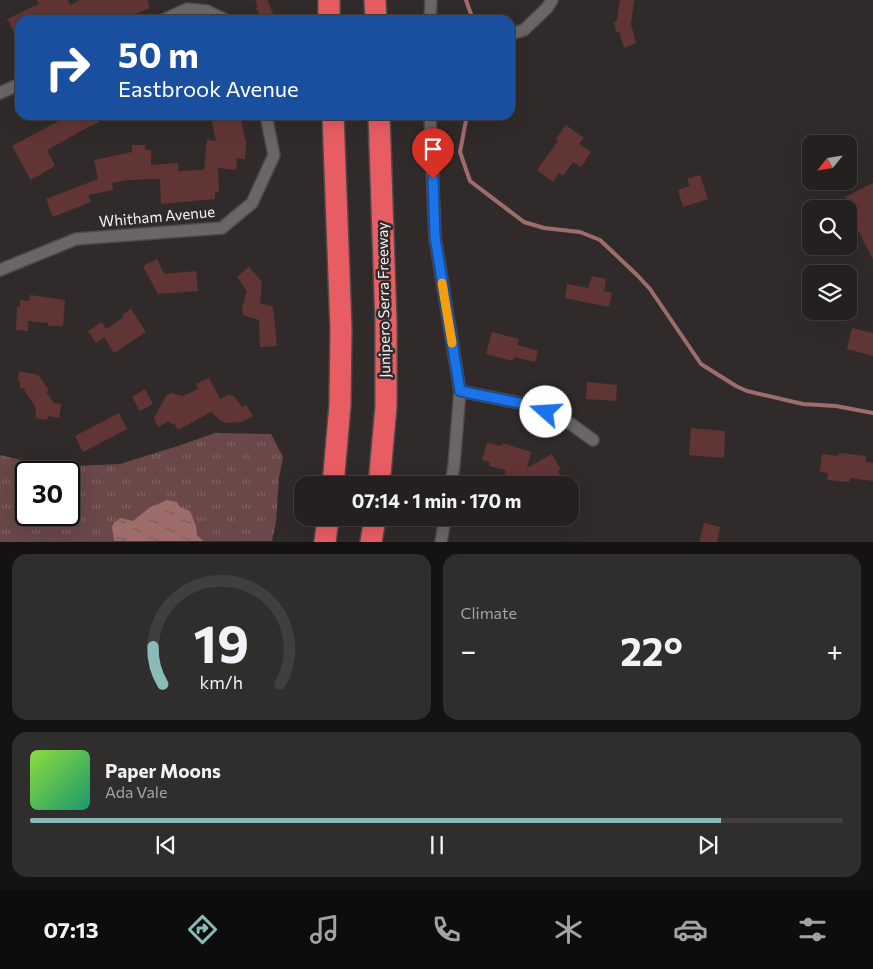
<!DOCTYPE html>
<meta charset="utf-8">
<style>
:root{--surface:#242020;--page:#302d2d;--text:#f1f3f6;--muted:#a3a3a5;--line:#413e3e;--accent:#8bbbb9}
body{margin:0;font-family:Commissioner,sans-serif;background:var(--page);color:var(--text);height:100vh;display:flex;flex-direction:column;font-size:19px;white-space:nowrap}
*{box-sizing:border-box;margin:0}
p{font-size:16px;color:var(--muted)}
.icon{flex:none;width:28px;height:28px;fill:none;stroke:currentColor;stroke-width:2;stroke-linecap:round;stroke-linejoin:round}
.map{position:relative;height:542px;overflow:hidden}
.details{display:flex;flex-direction:column;gap:12px;padding:12px;background:#141212;flex:1}
.details>*{flex:none}
.banner{position:absolute;left:15px;top:15px;width:500px;height:105px;border-radius:15px;box-shadow:0 5px 20px #0002,0 0 0 1px var(--line);background:#1a4fa0;color:#fff;overflow:hidden}
.needle{width:32px;rotate:240deg}
.buttons{position:absolute;left:802px;top:135px;display:grid;gap:10px}
.buttons a{display:grid;place-items:center;width:55px;height:55px;border-radius:10px;background:var(--surface);box-shadow:0 5px 20px #0002,0 0 0 1px var(--line);font-size:25px}
.speed{position:absolute;left:15px;top:461px;display:flex;gap:10px;font-size:25px;font-weight:700;text-align:center}
.speed>*{display:grid;place-content:center;width:65px;height:65px;border-radius:50%;background:var(--surface);box-shadow:0 5px 20px #0002,0 0 0 1px var(--line);line-height:1}
.speed .limit{border:2px solid #111;border-radius:8px;background:#fff;color:#111}
.pin{position:absolute;display:grid;place-items:center;width:42px;height:42px;color:#fff;margin:-51px -21px;border-radius:50% 50% 50% 0;rotate:-45deg;box-shadow:0 0 5px #0007}
.pin .icon{rotate:45deg}
.me{position:absolute;width:55px;margin:-28px;rotate:289deg;stroke-linejoin:round;filter:drop-shadow(0 0 4px #0008)}
.turn{display:flex;align-items:center;gap:18px;height:105px;padding:0 20px;font-size:22px}
.turn .icon{width:65px;height:65px;stroke-width:2.5}
.turn b{display:block;font-size:35px;line-height:42px}
.big{font-size:38px;font-weight:700;line-height:1.1}
.details .widget{flex:1;display:flex;flex-direction:column;justify-content:center;gap:8px;min-width:0;padding:0 18px;border-radius:15px;background:var(--page)}
.details .dial{align-items:center;gap:0}
.dial svg{height:130px;overflow:visible;fill:none;stroke:var(--line);stroke-width:7;stroke-linecap:round;text-anchor:middle}
.dial text{fill:var(--text);stroke:none}
.song{display:flex;align-items:center;gap:15px}
.cover{width:60px;height:60px;border-radius:8px;background:linear-gradient(135deg,hsl(90 70% 55%),hsl(160 70% 35%))}
.played{height:5px;border-radius:2px;background:linear-gradient(90deg,var(--accent) 85%,var(--line) 85%)}
.keys{display:flex;justify-content:space-around;direction:ltr}
.heat{display:flex;justify-content:space-between;align-items:center;font-size:28px;direction:ltr}
.details .tiles{flex:1;display:grid;gap:12px;grid-template-columns:1fr 1fr}
.widget:last-child{grid-column:span 2}
.trip{position:absolute;left:294px;top:476px;width:285px;height:50px;border-radius:15px;background:var(--surface);box-shadow:0 5px 20px #0002,0 0 0 1px var(--line);font-weight:700;line-height:50px;text-align:center}
.dock{display:flex;height:80px;justify-content:space-around;align-items:center;background:#0e0d0d;color:var(--muted)}
.dock .icon{width:35px;height:35px}
.dock .active{color:var(--accent)}
.dock b{font-size:22px;color:var(--text)}
.map>svg:first-child{display:block}
.grass{fill:url(#grass-tufts);fill-rule:evenodd}
.water{fill:url(#water-ripples)}
.lines{fill:none;stroke-linecap:round;stroke-linejoin:round}
.stream{stroke:#9e6d6b;stroke-width:4}
.building{fill:#623535}
.minor-casing{stroke:#4e4949;stroke-width:14}
.motorway-casing{stroke:#4e4949;stroke-width:24}
.minor{stroke:#6b6565;stroke-width:11}
.motorway{stroke:#e85d63;stroke-width:21}
.route-casing{stroke:#114b97;stroke-width:12}
.route{stroke:#1a73e8;stroke-width:9}
.slow{stroke:#f59e0b;stroke-width:9}
.labels{text-anchor:middle;stroke-width:5;stroke-linejoin:round;paint-order:stroke}
.street-label{font-size:15px;fill:#f7f3f3;stroke:#302b2a}
</style>
<div class="map">
<svg width="873" height="542" viewBox="0 0 873 542">
<defs>
<pattern id="grass-tufts" width="24" height="20" patternUnits="userSpaceOnUse" patternTransform="scale(1.25)"><rect width="24" height="20" fill="#694847"/><path d="M3 7l-1-3M5 7V3M7 7l1-3M15 17l-1-3M17 17v-4M19 17l1-3" fill="none" stroke="#7f6362"/></pattern>
<pattern id="water-ripples" width="26" height="14" patternUnits="userSpaceOnUse" patternTransform="scale(1.25)"><rect width="26" height="14" fill="#9e6d6b"/><path d="M2 4q2-2 4 0t4 0M15 11q2-2 4 0t4 0" fill="none" stroke="#785d5c"/></pattern>
</defs>
<rect width="100%" height="100%" fill="#302b2a"/>
<path class="grass" d="M 215,433 L 271,434 L 283,457 L 279,478 L 276,522 L 272,541 L 0,542 L 0,455 L 50,467 L 120,464 L 181,445 ZM 26,472 L 69,472 L 69,515 L 26,515 Z"/>
<path class="water" d="M 167,500 L 177,502 L 180,507 L 190,511 L 196,526 L 197,535 L 203,541 L 114,541 C 114,529 107,527 120,518 L 133,521 L 149,508 Z"/>
<g class="lines">
<g class="stream">
<path d="M 466,0 L 473,20"/>
<path d="M 467,115 L 460,152 L 470,181 L 524,222 L 544,228 L 580,232 L 600,240 L 637,275 L 650,289 L 701,364 L 736,386 L 747,391 L 803,404 L 836,406 L 873,413"/>
</g>
</g>
<g class="building">
<path d="M 37,0 L 68,0 L 70,5 L 80,0 L 147,0 L 150,8 L 121,20 L 20,20 L 20,46 L 8,20 L 5,20 L 39,4 Z"/>
<path d="M 255,0 L 267,0 L 276,20 L 263,20 L 256,8 L 258,7 Z"/>
<path d="M 620,0 L 634,0 L 631,24 L 636,43 L 624,48 L 619,32 L 616,32 L 614,22 L 617,21 Z"/>
<path d="M 70,115 L 96,115 L 99,122 L 83,130 L 47,150 L 55,166 L 31,180 L 12,146 Z"/>
<path d="M 229,115 L 240,115 L 246,143 L 245,159 L 237,158 L 236,170 L 218,168 L 219,192 L 215,192 L 215,199 L 161,204 L 160,179 L 128,180 L 112,183 L 113,190 L 88,195 L 91,202 L 53,217 L 46,199 L 98,179 L 94,160 L 132,152 L 132,145 L 145,145 L 145,150 L 151,150 L 151,165 L 178,163 L 178,171 L 204,170 L 207,140 L 216,141 L 211,119 Z"/>
<path d="M 566,125 L 584,138 L 579,144 L 591,152 L 581,167 L 573,162 L 563,176 L 559,173 L 553,182 L 537,170 L 558,141 L 556,139 Z"/>
<path d="M 700,175 L 708,199 L 683,207 L 678,190 L 690,186 L 687,179 Z"/>
<path d="M 873,183 L 873,259 L 850,215 L 854,213 L 845,197 Z"/>
<path d="M 157,259 L 164,274 L 196,271 L 198,291 L 158,294 L 143,266 Z"/>
<path d="M 249,267 L 262,282 L 260,303 L 273,307 L 277,346 L 260,347 L 259,320 L 243,315 L 242,308 L 247,291 L 237,277 Z"/>
<path d="M 592,276 L 606,279 L 604,291 L 612,293 L 609,307 L 565,298 L 567,284 L 588,288 Z"/>
<path d="M 30,295 L 65,300 L 63,326 L 48,326 L 48,323 L 28,321 L 28,331 L 16,330 L 17,306 L 20,307 L 20,300 L 29,301 Z"/>
<path d="M 131,309 L 146,332 L 114,353 L 104,337 L 96,343 L 88,331 L 102,322 L 106,329 L 124,317 L 122,315 Z"/>
<path d="M 852,328 L 873,333 L 873,356 L 847,349 Z"/>
<path d="M 492,332 L 519,339 L 517,345 L 538,351 L 535,362 L 514,357 L 513,361 L 486,354 Z"/>
<path d="M 19,371 L 38,375 L 49,390 L 46,392 L 54,403 L 61,404 L 59,418 L 48,416 L 47,420 L 35,418 L 36,408 L 23,388 L 20,388 L 20,381 L 18,381 Z"/>
<path d="M 209,378 L 220,399 L 228,395 L 234,396 L 242,407 L 246,405 L 253,416 L 242,422 L 227,423 L 221,421 L 211,412 L 178,430 L 174,423 L 171,424 L 169,421 L 158,427 L 154,418 L 166,396 L 171,393 L 183,396 L 198,389 L 196,384 Z"/>
<path d="M 587,382 L 617,385 L 616,401 L 586,399 Z"/>
<path d="M 145,389 L 153,404 L 140,411 L 132,397 Z"/>
<path d="M 119,413 L 127,429 L 83,452 L 75,436 Z"/>
<path d="M 691,428 L 725,431 L 724,458 L 689,455 Z"/>
<path d="M 487,443 L 502,446 L 503,443 L 531,452 L 527,468 L 552,454 L 561,470 L 558,471 L 560,476 L 556,478 L 559,485 L 526,485 L 525,483 L 504,477 L 506,470 L 489,466 L 490,462 L 482,460 Z"/>
<path d="M 839,453 L 866,456 L 866,462 L 873,463 L 873,481 L 850,478 L 849,482 L 827,480 L 828,473 L 820,472 L 822,454 L 838,456 Z"/>
<path d="M 704,523 L 720,527 L 717,542 L 699,542 Z"/>
</g>
<g class="lines">
<g class="minor-casing">
<g id="minor">
<path d="M 163,20 L 187,9 L 207,11 L 226,20"/>
<path d="M 430,20 L 431,0"/>
<path d="M 510,34 L 524,30 L 547,8 L 552,0"/>
<path d="M 0,93 L 20,84"/>
<path d="M 430,115 L 435,237 L 460,391 L 454,465 L 451,485"/>
<path d="M 0,270 L 76,239 L 222,228 L 252,203 L 274,155 L 266,115"/>
<path d="M 460,391 L 534,406 L 571,424 L 593,440"/>
<path d="M 441,542 L 445,518"/>
</g>
</g>
<g class="motorway-casing">
<g id="motorway">
<path d="M 329,0 L 329,20"/>
<path d="M 375,0 L 376,20"/>
<path d="M 333,115 L 341,329 L 340,405 L 333,485"/>
<path d="M 379,115 L 386,324 L 386,406 L 379,485"/>
<path d="M 325,542 L 328,518"/>
<path d="M 371,542 L 375,518"/>
</g>
</g>
<use href="#minor" class="minor"/>
<use href="#motorway" class="motorway"/>
</g>
<g class="lines">
<g class="route-casing">
<path id="route" d="M 433,179 L 435,237 L 460,391 L 534,406 L 546,412"/>
</g>
<use href="#route" class="route"/>
<path class="slow" d="M 442,283 L 452,343"/>
</g>
<g class="labels">
<g class="street-label">
<text transform="translate(157 217) rotate(-5)" y="5">Whitham Avenue</text>
<text transform="translate(384 300) rotate(-91)" y="5">Junipero Serra Freeway</text>
</g>
</g>
</svg>
<div class="buttons">
<a><svg class="needle" viewBox="-14 -14 28 28"><path d="M0-13l5 13h-10z" fill="#e53935"/><path d="M0 13l5-13h-10z" fill="#a3a3a5"/></svg></a>
<a><svg class="icon" aria-label="search" viewBox="0 0 24 24"><circle cx="10" cy="10" r="6"/><path d="M15 15l6 6"/></svg></a>
<a><svg class="icon" aria-label="layers" viewBox="0 0 24 24"><path d="M12 4l9 5-9 5-9-5zM3 14l9 5 9-5"/></svg></a>
</div>
<div class="speed"><div class="limit">30</div></div>
<div class="pin" style="left:433px;top:179px;background:#d93025"><svg class="icon" aria-label="arrive" viewBox="0 0 24 24"><path d="M6 21V4h12l-3 4 3 4H6"/></svg></div>
<svg class="me" style="left:546px;top:412px" viewBox="-20 -20 40 40"><circle r="19" fill="#fff"/><path d="M0-13L10 11 0 6-10 11z" fill="#1a73e8"/></svg>
<div class="trip">07:14 · 1 min · 170 m</div>
<div class="banner">
<div class="turn"><svg class="icon" aria-label="right" viewBox="0 0 24 24"><path d="M7 20v-9h11M14 6l5 5-5 5"/></svg><div><b>50 m</b>Eastbrook Avenue</div></div>
</div>
</div>
<section class="details">
<div class="tiles">
<div class="widget dial"><svg viewBox="0 0 100 80">
<path d="M14 69A42 42 0 1 1 86 69"/>
<path d="M14 69A42 42 0 0 1 8 46" stroke="#8bbbb9"/>
<text x="50" y="56" font-size="32" font-weight="700">19</text>
<text x="50" y="72" font-size="11">km/h</text>
</svg></div>
<div class="widget"><p>Climate</p>
<div class="heat"><a>−</a><b class="big">22°</b><a>+</a></div>
</div>
<div class="widget">
<div class="song"><i class="cover"></i><div><b>Paper Moons</b><p>Ada Vale</p></div></div>
<div class="played"></div>
<div class="keys"><svg class="icon" aria-label="previous" viewBox="0 0 24 24"><path d="M18 5L8 12l10 7zM5 5v14"/></svg><svg class="icon" aria-label="pause" viewBox="0 0 24 24"><path d="M8 5v14M16 5v14"/></svg><svg class="icon" aria-label="next" viewBox="0 0 24 24"><path d="M6 5l10 7-10 7zM19 5v14"/></svg></div>
</div>
</div>
</section>
<nav class="dock">
<b>07:13</b>
<svg class="icon active" aria-label="directions" viewBox="0 0 24 24"><path d="M12 3l9 9-9 9-9-9zM9 14v-3h6M13 9l2 2-2 2"/></svg>
<svg class="icon" aria-label="music" viewBox="0 0 24 24"><path d="M9 18V5l10-2v13"/><circle cx="6" cy="18" r="3"/><circle cx="16" cy="16" r="3"/></svg>
<svg class="icon" aria-label="phone" viewBox="0 0 24 24"><path d="M5 4h4l2 5-3 2q2 4 5 5l2-3 5 2v4C11 20 4 13 5 4z"/></svg>
<svg class="icon" aria-label="climate" viewBox="0 0 24 24"><path d="M12 3v18M4 7l16 10M4 17L20 7"/></svg>
<svg class="icon" aria-label="car" viewBox="0 0 24 24"><path d="M5 17H2v-5l4-1 3-4h7l3 4 3 1v5h-3M9 17h6M6 11h13"/><circle cx="7" cy="17" r="2"/><circle cx="17" cy="17" r="2"/></svg>
<svg class="icon" aria-label="filters" viewBox="0 0 24 24"><path d="M4 7h16M4 17h16"/><circle cx="9" cy="7" r="2"/><circle cx="15" cy="17" r="2"/></svg>
</nav>
